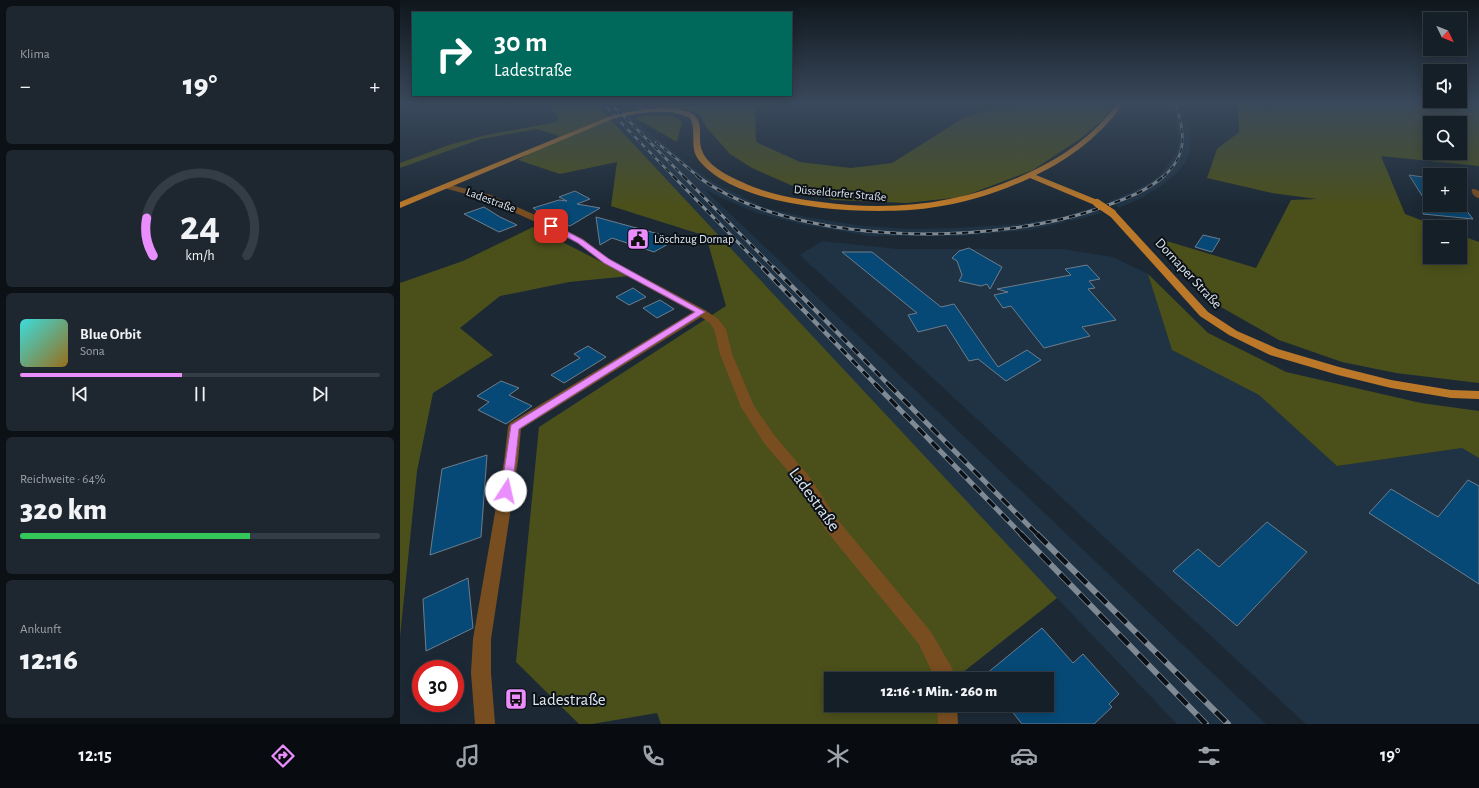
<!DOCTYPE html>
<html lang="de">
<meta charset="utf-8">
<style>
:root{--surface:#151f28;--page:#1e2730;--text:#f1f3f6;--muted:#9da2a8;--line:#343d45;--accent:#ea8dfd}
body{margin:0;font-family:"Alegreya Sans",sans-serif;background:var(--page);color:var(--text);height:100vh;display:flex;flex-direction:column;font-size:15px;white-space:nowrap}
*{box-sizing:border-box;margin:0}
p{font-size:13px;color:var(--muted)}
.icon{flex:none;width:22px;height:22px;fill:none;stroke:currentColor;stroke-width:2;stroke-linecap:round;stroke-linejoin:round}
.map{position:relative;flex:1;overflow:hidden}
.drawer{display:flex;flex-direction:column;gap:6px;padding:6px;background:#0c1116;width:400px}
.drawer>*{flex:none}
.banner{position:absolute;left:12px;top:12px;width:380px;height:84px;border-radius:0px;box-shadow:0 2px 10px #0003,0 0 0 1px var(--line);background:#00695c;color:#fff;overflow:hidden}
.needle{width:26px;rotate:133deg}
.buttons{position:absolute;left:1023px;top:12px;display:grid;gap:8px}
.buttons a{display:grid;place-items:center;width:44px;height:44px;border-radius:0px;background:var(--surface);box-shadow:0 2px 10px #0003,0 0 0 1px var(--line);font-size:20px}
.speed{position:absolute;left:12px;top:660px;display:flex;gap:8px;font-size:20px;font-weight:700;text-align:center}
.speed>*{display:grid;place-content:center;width:52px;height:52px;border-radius:50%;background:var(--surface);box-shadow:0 2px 10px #0003,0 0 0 1px var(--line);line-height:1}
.speed .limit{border:6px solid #d22;background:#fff;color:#111}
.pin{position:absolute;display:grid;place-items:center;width:34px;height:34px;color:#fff;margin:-17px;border-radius:8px;box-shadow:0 2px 6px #0006}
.me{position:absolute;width:44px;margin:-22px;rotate:10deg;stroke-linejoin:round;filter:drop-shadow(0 0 3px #0008)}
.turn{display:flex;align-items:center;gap:14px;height:84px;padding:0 16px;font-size:18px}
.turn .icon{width:52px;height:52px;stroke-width:2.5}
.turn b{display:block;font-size:28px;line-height:34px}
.big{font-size:30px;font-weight:800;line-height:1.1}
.drawer .card{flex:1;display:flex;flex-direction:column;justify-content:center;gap:6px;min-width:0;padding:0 14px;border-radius:6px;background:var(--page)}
.drawer .dial{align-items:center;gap:0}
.dial svg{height:104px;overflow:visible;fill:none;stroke:var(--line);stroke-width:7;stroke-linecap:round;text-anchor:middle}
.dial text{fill:var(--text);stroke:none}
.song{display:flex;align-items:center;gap:12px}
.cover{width:48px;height:48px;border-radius:6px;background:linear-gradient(135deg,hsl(180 70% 55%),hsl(40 70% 35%))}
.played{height:4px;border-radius:2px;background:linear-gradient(90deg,var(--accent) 45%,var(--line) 45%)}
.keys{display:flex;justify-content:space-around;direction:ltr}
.heat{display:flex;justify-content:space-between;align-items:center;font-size:22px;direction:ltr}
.charge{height:6px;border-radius:3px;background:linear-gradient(90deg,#34c759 64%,var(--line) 0)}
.trip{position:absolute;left:424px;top:672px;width:230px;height:40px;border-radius:0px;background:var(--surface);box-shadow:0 2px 10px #0003,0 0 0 1px var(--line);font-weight:800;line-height:40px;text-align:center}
.dock{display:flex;height:64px;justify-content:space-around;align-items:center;background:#080c10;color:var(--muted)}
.dock .icon{width:28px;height:28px}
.dock .current{color:var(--accent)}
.dock b{font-size:18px;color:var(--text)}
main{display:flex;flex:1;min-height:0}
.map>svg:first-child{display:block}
.built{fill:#203344}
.green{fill:#4b501b;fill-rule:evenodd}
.building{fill:#074976;stroke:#6d7d8c}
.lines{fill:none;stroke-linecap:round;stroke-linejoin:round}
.minor{fill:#784e21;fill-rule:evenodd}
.major{fill:#bb7829;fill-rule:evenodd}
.rail-far4-casing{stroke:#7f8a94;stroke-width:2.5}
.rail-far3-casing{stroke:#7f8a94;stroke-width:3}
.rail-far2-casing{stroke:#7f8a94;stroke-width:4.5}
.rail-far1-casing{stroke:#7f8a94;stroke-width:5}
.rail-casing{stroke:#7f8a94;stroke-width:6}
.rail-far4{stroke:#0b1117;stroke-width:1.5;stroke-dasharray:5;stroke-linecap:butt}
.rail-far3{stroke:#0b1117;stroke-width:2;stroke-dasharray:6;stroke-linecap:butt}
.rail-far2{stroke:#0b1117;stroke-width:3;stroke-dasharray:8;stroke-linecap:butt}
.rail-far1{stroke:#0b1117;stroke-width:3.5;stroke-dasharray:10;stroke-linecap:butt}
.rail{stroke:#0b1117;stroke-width:4.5;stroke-dasharray:14;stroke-linecap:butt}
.major-bridge{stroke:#bb7829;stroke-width:8}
.route{fill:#ea8dfd;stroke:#985ca4}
.labels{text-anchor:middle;stroke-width:4;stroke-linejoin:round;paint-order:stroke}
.far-street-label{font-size:12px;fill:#dee7ef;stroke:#0b1117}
.far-poi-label{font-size:12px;fill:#dee7ef;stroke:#0b1117;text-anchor:start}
.street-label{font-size:14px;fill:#dee7ef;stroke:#0b1117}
.near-street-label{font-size:17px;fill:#dee7ef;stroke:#0b1117}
.near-poi-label{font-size:17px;fill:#dee7ef;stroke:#0b1117;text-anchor:start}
</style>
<main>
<section class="drawer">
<div class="card"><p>Klima</p>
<div class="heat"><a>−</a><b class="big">19°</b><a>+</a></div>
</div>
<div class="card dial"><svg viewBox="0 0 100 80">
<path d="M14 69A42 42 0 1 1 86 69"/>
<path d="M14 69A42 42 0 0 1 9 40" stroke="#ea8dfd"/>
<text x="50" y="56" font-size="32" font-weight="700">24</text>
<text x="50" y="72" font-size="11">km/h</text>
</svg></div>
<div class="card">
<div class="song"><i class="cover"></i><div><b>Blue Orbit</b><p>Sona</p></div></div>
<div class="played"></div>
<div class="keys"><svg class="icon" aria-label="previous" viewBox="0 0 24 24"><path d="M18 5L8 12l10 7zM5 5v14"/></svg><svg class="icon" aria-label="pause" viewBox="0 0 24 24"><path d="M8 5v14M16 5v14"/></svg><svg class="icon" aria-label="next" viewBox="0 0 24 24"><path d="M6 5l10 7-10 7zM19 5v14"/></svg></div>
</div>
<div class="card"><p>Reichweite · 64%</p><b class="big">320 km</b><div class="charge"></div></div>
<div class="card"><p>Ankunft</p><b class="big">12:16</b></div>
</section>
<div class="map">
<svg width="1079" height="724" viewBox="0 0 1079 724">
<rect width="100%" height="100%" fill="#1c2935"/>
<g class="built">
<path d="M 767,104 L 783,104 L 791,136 L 790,150 L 786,161 L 777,173 L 762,185 L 743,197 L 719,208 L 709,201 L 732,192 L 752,181 L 762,173 L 776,154 L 779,139 L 773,113 L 769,113 Z"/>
<path d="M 226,111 L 254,137 L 271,149 L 287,164 L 313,182 L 365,208 L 406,217 L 463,226 L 508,229 L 558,228 L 620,224 L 655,218 L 666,222 L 630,230 L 561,236 L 470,236 L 400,224 L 357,213 L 328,201 L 304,189 L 866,724 L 777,724 L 289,212 L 206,115 Z"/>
<path d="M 693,208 L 702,213 L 672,221 L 661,217 Z"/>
<path d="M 422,241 L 496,249 L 662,249 L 713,257 L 748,274 L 772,350 L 859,395 L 937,466 L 1062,448 L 1079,458 L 1079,724 L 906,724 L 400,255 Z"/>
</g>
<g class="green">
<path d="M 148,104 L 196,104 L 657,598 L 557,677 L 556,679 L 431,679 L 431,705 L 551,705 L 548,724 L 261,724 L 257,713 L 192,724 L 179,724 L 116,662 L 139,427 L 326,306 L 306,236 L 211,206 L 217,162 L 160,174 L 118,160 L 159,136 L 137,129 L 81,139 L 0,168 L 0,163 L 49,145 L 86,135 L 157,122 L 158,118 Z"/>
<path d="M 256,104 L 353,104 L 355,106 L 356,142 L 400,162 L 451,168 L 492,163 L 565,117 L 612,104 L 713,104 L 705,118 L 680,139 L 633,170 L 562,197 L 507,203 L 433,200 L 393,186 L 352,168 L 330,154 L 306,127 L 300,114 L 281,108 L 259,108 Z"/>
<path d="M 836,104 L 1079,104 L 1079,166 L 981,156 L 1005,214 L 1039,227 L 1030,227 L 1030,257 L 1060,257 L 1060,235 L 1079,242 L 1079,383 L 996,373 L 942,362 L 879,340 L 821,307 L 760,239 L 856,268 L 891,200 L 917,199 L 872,193 L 807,178 L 817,149 L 839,132 L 838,107 ZM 1030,123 L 1060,123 L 1060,153 L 1030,153 Z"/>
<path d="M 247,115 L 274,116 L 282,122 L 277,142 L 235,118 Z"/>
<path d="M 133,227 L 229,276 L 169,282 L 100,296 L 60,328 L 93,355 L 33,393 L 17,471 L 0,637 L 0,283 L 63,261 Z"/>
<path d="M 748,274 L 808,333 L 886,372 L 1021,403 L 1079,411 L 1079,458 L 1062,448 L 937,466 L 859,395 L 772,350 Z"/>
</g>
<g class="building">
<path d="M 1009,175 L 1030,178 L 1030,205 L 1062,205 L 1073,219 L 1023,214 L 1024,205 L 1028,205 Z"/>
<path d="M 175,191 L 190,199 L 177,204 L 200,208 L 170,226 L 154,222 L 133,208 L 159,200 L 167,201 L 159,197 Z"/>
<path d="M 84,207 L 100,217 L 117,225 L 99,232 L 64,214 Z"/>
<path d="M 196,217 L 277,239 L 254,252 L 212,238 L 200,245 Z"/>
<path d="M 803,235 L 820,239 L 812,252 L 795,247 Z"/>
<path d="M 569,248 L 602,267 L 590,289 L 587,284 L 581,286 L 559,281 L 562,275 L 557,261 L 552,258 L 559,251 Z"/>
<path d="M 442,252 L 472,252 L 541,307 L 554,304 L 598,367 L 627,350 L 641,360 L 606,381 L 578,359 L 569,361 L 546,325 L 518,332 L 508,315 L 517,313 Z"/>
<path d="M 687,265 L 700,279 L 689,281 L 695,288 L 688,289 L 716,320 L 682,327 L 690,336 L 644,348 L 611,306 L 603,308 L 594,295 L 608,292 L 597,289 L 671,275 L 665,269 Z"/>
<path d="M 233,288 L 246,297 L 229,305 L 216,297 Z"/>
<path d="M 260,300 L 274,309 L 257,318 L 243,308 Z"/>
<path d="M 188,346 L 206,357 L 164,383 L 151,375 L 180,358 L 174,354 Z"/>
<path d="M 101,381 L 119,388 L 109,395 L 132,406 L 106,424 L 78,410 L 89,402 L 77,396 Z"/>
<path d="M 87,455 L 81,537 L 30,555 L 42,469 Z"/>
<path d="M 1068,480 L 1079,486 L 1079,584 L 969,513 L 991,489 L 1038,517 Z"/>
<path d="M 867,522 L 907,552 L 837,626 L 773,571 L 798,549 L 819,567 Z"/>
<path d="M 68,578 L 73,628 L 26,651 L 23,599 Z"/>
<path d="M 642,628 L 673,663 L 683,654 L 719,694 L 709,704 L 712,707 L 694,724 L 622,724 L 607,705 L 647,705 L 647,679 L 580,679 Z"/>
</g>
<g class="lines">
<g class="minor">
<path d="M 237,104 L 243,104 L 248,111 L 247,112 L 243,112 Z"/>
<path d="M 44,184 L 47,184 L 91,195 L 146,220 L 183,239 L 209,259 L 305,310 L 318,319 L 326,329 L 332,354 L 354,406 L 374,435 L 409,476 L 437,519 L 531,632 L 552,668 L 555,679 L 535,679 L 519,644 L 425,529 L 399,484 L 364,443 L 341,407 L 320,354 L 314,329 L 310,323 L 301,317 L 121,429 L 118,461 L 91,639 L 91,673 L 95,724 L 75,724 L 71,673 L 73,639 L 104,461 L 108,427 L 110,423 L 293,312 L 203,263 L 177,243 L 140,224 L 85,199 L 44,188 Z"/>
<path d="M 1072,189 L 1075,189 L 1079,191 L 1079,198 C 1076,198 1070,193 1072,189 Z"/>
<path d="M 537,705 L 557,705 L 558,724 L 538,724 Z"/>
</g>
<g class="major">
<path d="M 717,104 L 723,104 C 700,136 671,158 636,175 L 700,201 L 701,203 L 700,205 L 697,206 L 630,178 C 598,193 563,204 529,208 C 471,216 336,210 298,159 C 289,146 297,131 290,118 C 267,107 240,113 215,118 L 0,208 L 0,202 L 211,116 C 229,111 282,101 296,117 C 301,123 300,132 300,140 C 300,162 324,174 342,182 C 367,194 394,199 421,202 C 493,212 564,204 630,172 C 664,156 694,135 717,104 Z"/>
<path d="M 712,210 L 715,211 L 808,312 L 837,331 L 878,349 L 939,367 L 991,380 L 1051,390 L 1079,391 L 1079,399 L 1051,398 L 991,388 L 938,375 L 870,355 L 829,335 L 800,316 L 709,215 L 708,213 L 709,211 Z"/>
</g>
<g class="rail-far4-casing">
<g id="rail-far4">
<path d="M 203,104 L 274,177"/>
<path d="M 211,104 L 230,122"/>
<path d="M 226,118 L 284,177"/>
<path d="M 256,142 L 299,177"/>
<path d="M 763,177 C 789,154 784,134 776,104"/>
</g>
</g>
<g class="rail-far3-casing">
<g id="rail-far3">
<path d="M 273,176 L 364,269"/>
<path d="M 283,176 L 375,269"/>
<path d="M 297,176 C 394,248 599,247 708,205 C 728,198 748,190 764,176"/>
</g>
</g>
<g class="rail-far2-casing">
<g id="rail-far2">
<path d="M 363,268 L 477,386"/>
<path d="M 374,268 L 490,386"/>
</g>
</g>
<g class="rail-far1-casing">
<g id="rail-far1">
<path d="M 476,385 L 622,535"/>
<path d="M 489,385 L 638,535"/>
</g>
</g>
<g class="rail-casing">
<g id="rail">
<path d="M 621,534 L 806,724"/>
<path d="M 637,534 L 828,724"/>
</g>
</g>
<use href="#rail-far4" class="rail-far4"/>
<use href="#rail-far3" class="rail-far3"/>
<use href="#rail-far2" class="rail-far2"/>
<use href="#rail-far1" class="rail-far1"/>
<use href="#rail" class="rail"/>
<path class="major-bridge" d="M 697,203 L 712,213"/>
</g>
<linearGradient id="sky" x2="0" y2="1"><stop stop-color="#0f171d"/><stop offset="0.5" stop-color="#3a495c"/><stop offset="1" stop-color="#3a495c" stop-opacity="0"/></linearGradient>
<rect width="1079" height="206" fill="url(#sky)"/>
<path class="route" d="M 148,224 L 153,224 L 183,240 L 209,259 L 305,312 L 119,429 L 112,491 L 110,494 L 106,495 L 102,494 L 101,491 L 111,425 L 295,312 L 204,263 L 178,243 L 148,227 Z"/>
<defs>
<g id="civic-square" transform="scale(1.15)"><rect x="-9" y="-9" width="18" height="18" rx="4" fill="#ea8dfd" stroke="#0b1117"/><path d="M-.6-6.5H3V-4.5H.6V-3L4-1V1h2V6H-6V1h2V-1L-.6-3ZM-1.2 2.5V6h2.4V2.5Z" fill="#111"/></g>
<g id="bus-square" transform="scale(1.15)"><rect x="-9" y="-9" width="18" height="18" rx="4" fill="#ea8dfd" stroke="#0b1117"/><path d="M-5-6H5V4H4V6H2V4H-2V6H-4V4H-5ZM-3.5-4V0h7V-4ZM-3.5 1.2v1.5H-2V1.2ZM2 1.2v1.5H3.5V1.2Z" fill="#111"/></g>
</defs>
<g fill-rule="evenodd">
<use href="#civic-square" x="238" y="239"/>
<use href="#bus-square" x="116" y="699"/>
</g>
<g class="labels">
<g class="far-street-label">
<text transform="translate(440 193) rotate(5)" y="4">Düsseldorfer Straße</text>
<text transform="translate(91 200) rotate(20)" y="4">Ladestraße</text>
</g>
<g class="far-poi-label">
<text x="254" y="243">Löschzug Dornap</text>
</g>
<g class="street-label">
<text transform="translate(789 273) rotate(47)" y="5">Dornaper Straße</text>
</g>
<g class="near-street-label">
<text transform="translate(415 499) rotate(54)" y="6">Ladestraße</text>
</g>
<g class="near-poi-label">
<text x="132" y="705">Ladestraße</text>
</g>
</g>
</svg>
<div class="buttons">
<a><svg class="needle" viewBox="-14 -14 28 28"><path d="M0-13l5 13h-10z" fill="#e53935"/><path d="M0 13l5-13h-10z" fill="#9da2a8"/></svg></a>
<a><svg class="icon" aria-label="sound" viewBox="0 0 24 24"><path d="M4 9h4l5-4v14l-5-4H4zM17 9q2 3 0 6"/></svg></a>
<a><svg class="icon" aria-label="search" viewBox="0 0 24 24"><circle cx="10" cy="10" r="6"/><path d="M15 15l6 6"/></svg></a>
<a>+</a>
<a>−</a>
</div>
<div class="speed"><div class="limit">30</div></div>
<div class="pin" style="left:151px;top:226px;background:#d93025"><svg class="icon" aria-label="arrive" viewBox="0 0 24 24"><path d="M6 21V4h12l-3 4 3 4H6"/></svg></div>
<svg class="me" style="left:106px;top:491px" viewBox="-20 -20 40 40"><circle r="19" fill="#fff"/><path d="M0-13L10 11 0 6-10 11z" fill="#ea8dfd"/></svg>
<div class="trip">12:16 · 1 Min. · 260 m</div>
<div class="banner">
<div class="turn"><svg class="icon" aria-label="right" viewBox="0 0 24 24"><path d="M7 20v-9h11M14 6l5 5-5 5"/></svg><div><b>30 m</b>Ladestraße</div></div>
</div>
</div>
</main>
<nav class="dock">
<b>12:15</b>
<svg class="icon current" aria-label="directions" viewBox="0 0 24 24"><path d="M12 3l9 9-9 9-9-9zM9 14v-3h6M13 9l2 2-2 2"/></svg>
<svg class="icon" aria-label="music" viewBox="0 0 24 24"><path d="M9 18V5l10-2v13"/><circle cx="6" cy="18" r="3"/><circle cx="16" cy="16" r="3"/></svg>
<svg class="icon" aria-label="phone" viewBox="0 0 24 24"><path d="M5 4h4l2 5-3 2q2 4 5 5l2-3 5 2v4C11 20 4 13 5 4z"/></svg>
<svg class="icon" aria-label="climate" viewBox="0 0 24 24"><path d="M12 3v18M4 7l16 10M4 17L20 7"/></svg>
<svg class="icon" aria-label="car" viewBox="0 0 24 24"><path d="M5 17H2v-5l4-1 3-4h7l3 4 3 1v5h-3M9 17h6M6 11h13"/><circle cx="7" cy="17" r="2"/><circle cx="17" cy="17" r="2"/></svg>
<svg class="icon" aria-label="filters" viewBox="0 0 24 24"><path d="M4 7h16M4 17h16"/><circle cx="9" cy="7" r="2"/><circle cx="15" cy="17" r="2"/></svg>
<b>19°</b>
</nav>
